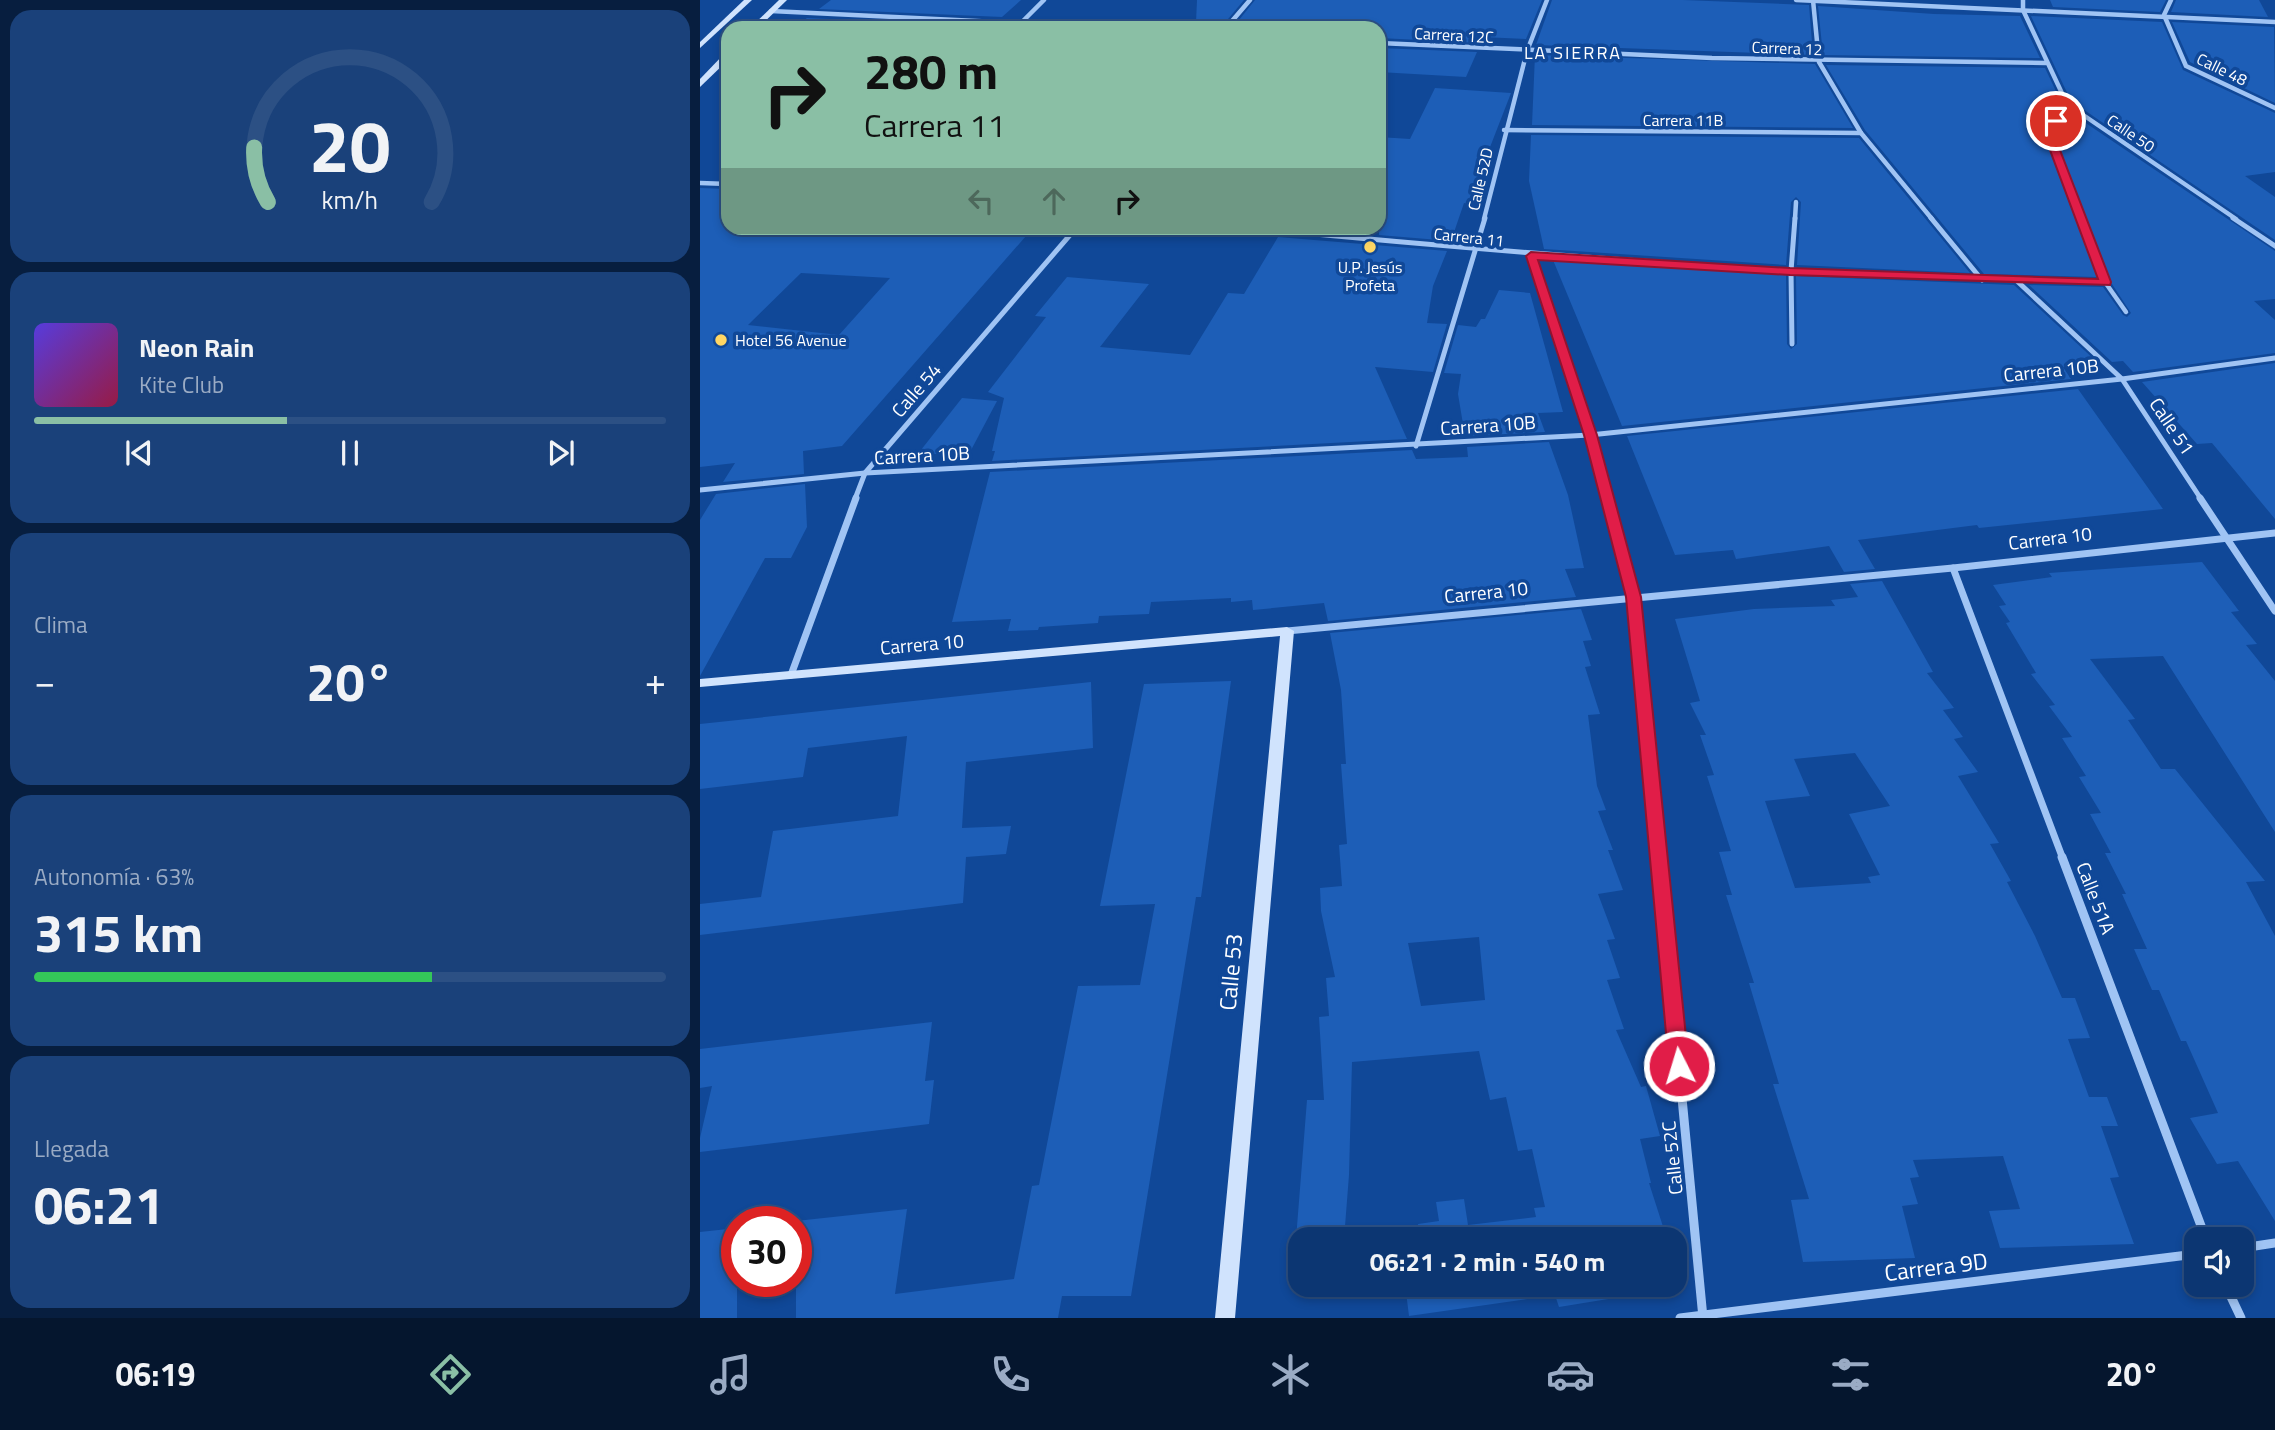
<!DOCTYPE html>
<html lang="es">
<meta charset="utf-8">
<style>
:root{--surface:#0c3672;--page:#1a417a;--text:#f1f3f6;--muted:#9aabc4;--line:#2c5084;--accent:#8abfa5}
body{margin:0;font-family:"Titillium Web",sans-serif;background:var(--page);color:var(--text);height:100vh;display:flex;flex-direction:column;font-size:26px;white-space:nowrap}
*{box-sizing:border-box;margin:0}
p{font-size:23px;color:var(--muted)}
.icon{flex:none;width:38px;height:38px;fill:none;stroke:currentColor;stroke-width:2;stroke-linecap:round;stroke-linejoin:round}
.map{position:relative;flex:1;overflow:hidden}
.details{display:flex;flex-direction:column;gap:10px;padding:10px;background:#071e3f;width:700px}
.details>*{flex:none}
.guide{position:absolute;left:21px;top:21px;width:665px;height:214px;border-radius:21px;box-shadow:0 4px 10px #0003,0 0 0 2px var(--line);background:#8abfa5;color:#111;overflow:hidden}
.tools{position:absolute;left:1484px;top:1227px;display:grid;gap:14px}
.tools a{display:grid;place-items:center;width:70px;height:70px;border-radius:14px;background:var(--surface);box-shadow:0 4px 10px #0003,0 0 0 2px var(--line);font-size:35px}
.speed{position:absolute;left:21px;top:1206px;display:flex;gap:14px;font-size:35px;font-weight:700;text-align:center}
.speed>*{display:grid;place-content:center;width:91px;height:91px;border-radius:50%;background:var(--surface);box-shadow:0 4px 10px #0003,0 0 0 2px var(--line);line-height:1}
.speed .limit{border:10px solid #d22;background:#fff;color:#111}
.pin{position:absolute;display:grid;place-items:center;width:60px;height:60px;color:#fff;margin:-30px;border:4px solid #fff;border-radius:50%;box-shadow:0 2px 7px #0007}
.me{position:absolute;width:77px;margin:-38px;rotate:355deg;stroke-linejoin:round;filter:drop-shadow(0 0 5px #0008)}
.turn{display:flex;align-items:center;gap:24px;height:147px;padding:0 28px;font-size:32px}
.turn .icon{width:91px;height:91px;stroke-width:2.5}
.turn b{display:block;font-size:49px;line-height:60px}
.lanes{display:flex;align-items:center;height:66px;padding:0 28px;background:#0003;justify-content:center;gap:35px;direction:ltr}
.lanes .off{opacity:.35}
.big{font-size:52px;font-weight:700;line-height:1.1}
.details .tile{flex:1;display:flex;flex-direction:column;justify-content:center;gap:10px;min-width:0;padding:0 24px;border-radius:21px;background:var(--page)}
.details .dial{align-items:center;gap:0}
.dial svg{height:182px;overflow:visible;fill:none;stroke:var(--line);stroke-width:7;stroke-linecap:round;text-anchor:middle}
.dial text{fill:var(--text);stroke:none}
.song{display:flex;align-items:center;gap:21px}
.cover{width:84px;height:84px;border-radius:10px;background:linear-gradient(135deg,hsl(250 70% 55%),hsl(340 70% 35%))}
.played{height:7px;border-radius:4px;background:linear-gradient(90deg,var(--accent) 40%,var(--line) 40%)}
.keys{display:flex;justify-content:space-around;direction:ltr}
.heat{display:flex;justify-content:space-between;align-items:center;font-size:38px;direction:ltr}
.charge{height:10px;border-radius:5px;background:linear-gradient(90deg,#34c759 63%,var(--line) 0)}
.trip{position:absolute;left:588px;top:1227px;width:399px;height:70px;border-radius:21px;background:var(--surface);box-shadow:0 4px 10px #0003,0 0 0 2px var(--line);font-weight:700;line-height:70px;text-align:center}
.menu{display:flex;height:112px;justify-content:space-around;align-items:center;background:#05162e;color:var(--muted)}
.menu .icon{width:49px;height:49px}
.menu .active{color:var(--accent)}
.menu b{font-size:32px;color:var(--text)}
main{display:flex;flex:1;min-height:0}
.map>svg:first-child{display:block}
.building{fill:#1d5eb7;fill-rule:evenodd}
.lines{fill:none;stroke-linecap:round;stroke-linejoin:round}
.lane{stroke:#a0c4f4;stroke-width:4.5}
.street-far3{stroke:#a0c4f4;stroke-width:4.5}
.street-far2{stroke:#a0c4f4;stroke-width:5}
.street-far1{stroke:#a0c4f4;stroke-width:7}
.street{stroke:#a0c4f4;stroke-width:9}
.secondary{fill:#d0e3fd;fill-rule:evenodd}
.route{fill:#e11d48;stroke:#92132f;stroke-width:2}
.poi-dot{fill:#ffd664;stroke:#104898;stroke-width:2.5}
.labels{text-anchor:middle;stroke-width:7;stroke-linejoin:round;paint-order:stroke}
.far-street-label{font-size:16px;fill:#fff;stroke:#104898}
.far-poi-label{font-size:16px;fill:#fff;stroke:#104898}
.far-neighbourhood-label{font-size:18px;letter-spacing:2px;fill:#fff;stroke:#104898}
.street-label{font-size:19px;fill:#fff;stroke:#104898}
.near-street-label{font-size:23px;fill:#fff;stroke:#104898}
</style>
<main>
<section class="details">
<div class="tile dial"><svg viewBox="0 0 100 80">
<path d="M14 69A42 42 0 1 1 86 69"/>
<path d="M14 69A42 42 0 0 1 8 45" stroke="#8abfa5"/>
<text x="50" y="56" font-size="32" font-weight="700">20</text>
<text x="50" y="72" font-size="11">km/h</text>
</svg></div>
<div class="tile">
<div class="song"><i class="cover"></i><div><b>Neon Rain</b><p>Kite Club</p></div></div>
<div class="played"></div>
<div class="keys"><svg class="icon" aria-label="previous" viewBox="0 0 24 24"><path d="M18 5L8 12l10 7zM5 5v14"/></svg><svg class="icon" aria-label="pause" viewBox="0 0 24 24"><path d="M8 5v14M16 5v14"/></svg><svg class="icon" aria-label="next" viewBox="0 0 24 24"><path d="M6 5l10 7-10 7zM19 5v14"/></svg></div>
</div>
<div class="tile"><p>Clima</p>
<div class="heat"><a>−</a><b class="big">20°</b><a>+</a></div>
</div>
<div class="tile"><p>Autonomía · 63%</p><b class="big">315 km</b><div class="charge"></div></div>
<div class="tile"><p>Llegada</p><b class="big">06:21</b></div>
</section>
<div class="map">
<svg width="1575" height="1318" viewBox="0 0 1575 1318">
<rect width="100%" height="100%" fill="#104898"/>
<g class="building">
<path d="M 131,0 L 321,0 L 302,17 L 119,9 Z"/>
<path d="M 497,0 L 544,0 L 523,25 L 496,23 Z"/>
<path d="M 555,0 L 842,0 L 826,39 L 783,37 L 781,43 L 679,38 L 679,28 L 563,28 L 535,25 Z"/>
<path d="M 852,0 L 983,0 L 1109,5 L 1113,55 L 836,45 Z"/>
<path d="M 1350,0 L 1466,0 L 1460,12 L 1353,7 Z"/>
<path d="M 1476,0 L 1559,0 L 1568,17 L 1471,12 Z"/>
<path d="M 1118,6 L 1234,14 L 1320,16 L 1340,58 L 1123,55 Z"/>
<path d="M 1331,16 L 1462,22 L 1483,70 L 1575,113 L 1575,172 L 1545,176 L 1575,197 L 1575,240 L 1371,101 Z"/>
<path d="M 107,18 L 291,26 L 93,28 Z"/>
<path d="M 1472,22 L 1574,27 L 1575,103 L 1490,62 Z"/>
<path d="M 679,48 L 777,52 L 766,77 L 679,72 Z"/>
<path d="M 835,55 L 1115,64 L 1153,128 L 832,125 Z"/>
<path d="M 1126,65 L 1345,68 L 1362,104 L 1351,120 L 1350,152 L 1397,277 L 1284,274 L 1165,130 Z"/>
<path d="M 735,88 L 811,93 L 768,204 L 764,203 L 751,241 L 679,235 L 679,137 L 710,139 Z"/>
<path d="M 1368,111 L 1575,251 L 1575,299 L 1554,301 L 1575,320 L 1575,353 L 1433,372 L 1423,361 L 1412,362 L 1329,285 L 1403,287 L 1423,315 L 1427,317 L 1431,313 L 1410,281 L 1360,149 L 1361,122 Z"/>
<path d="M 831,135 L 1159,138 L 1270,273 L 1097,265 L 1101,202 L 1096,197 L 1091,202 L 1086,265 L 844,249 L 829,181 Z"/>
<path d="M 0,188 L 28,189 L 28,228 L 333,228 L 142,446 L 103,451 L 104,474 L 23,482 L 35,463 L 0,467 ZM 101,273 L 190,278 L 139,335 L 48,325 Z"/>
<path d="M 578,237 L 747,251 L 733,286 L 727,323 L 747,324 L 733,372 L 675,367 L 707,439 L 292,461 L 295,451 L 292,451 L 304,398 L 288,392 L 346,317 L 335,316 L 367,277 L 449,284 L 400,347 L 490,355 L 528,293 L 544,294 Z"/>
<path d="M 853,260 L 1086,275 L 1087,344 L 1091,349 L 1097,344 L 1096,276 L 1314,285 L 1398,363 L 1363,367 L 1371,379 L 922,426 Z"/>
<path d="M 799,290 L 830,293 L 863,412 L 838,413 L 845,432 L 765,436 L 758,394 L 761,374 L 744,373 L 758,325 L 776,327 L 781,319 L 785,319 Z"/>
<path d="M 1575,363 L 1575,519 L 1512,443 L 1497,444 L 1442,382 Z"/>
<path d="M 1378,389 L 1463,509 L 1279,528 L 1277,525 L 1158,540 L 1175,569 L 1144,572 L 1129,546 L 1036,559 L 1033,550 L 975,555 L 927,436 Z"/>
<path d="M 262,398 L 297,401 L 270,452 L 217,455 Z"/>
<path d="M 849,442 L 868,495 L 884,568 L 865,569 L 876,597 L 628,621 L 624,603 L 553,610 L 552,600 L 531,602 L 531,598 L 451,602 L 449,614 L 399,616 L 398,623 L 339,627 L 338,630 L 308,631 L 311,619 L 252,622 L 290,472 L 712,450 L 716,459 L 768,457 L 767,447 Z"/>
<path d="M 105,484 L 107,527 L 91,558 L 65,558 L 0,676 L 0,520 L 16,494 Z"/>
<path d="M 1502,562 L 1539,611 L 1531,612 L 1557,644 L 1546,645 L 1575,681 L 1575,832 L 1463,656 L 1390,659 L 1435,719 L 1428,720 L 1461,769 L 1475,769 L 1565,881 L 1546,882 L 1575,936 L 1575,1221 L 1538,1161 L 1517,1164 L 1490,1118 L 1518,1113 L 1486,1041 L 1481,1041 L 1459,990 L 1452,990 L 1434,949 L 1447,949 L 1422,894 L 1426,894 L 1405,853 L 1411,853 L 1390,814 L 1401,813 L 1379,777 L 1386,776 L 1362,738 L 1372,737 L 1349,706 L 1355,705 L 1331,674 L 1336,673 L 1306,623 L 1310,622 L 1299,606 L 1306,605 L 1293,585 L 1352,577 L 1349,573 Z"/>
<path d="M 1182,581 L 1233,672 L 1227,673 L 1254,708 L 1243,710 L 1263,737 L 1254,739 L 1278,772 L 1258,776 L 1299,843 L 1290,844 L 1311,881 L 1307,882 L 1335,936 L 1362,998 L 1375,998 L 1390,1038 L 1368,1039 L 1389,1097 L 1407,1097 L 1418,1126 L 1401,1126 L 1419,1177 L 1410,1178 L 1434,1244 L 1300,1248 L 1289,1211 L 1320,1209 L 1303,1156 L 1213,1160 L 1219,1177 L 1210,1178 L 1218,1204 L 1202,1206 L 1215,1258 L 1103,1262 L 1091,1200 L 1109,1199 L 1073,1084 L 1079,1084 L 1049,983 L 1054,983 L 1026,895 L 1032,895 L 1019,852 L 1031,851 L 1007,776 L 1014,775 L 1000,735 L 1006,735 L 990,703 L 1000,701 L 975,619 L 1054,609 L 1135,606 L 1131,600 L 1158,597 L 1150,584 ZM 1155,753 L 1190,806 L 1149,814 L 1180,875 L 1168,877 L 1171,883 L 1095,888 L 1065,801 L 1110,796 L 1094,759 Z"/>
<path d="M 881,609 L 892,640 L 883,641 L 891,666 L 885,667 L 900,714 L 888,715 L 897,786 L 906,810 L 898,811 L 913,850 L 908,850 L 923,890 L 898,894 L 915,939 L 907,940 L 920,978 L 907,980 L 924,1029 L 916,1030 L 941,1087 L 946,1086 L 960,1136 L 940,1139 L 951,1183 L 949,1183 L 967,1239 L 720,1239 L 718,1224 L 739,1221 L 736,1202 L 764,1199 L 768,1225 L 836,1217 L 834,1208 L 845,1207 L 832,1149 L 818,1151 L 806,1097 L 790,1100 L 779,1051 L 652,1062 L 649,1175 L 644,1239 L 596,1239 L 607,1100 L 624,1100 L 619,1017 L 629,1016 L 626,978 L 635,977 L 621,911 L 620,888 L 642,886 L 639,845 L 647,844 L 641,764 L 646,764 L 641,690 L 630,633 ZM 779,937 L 785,1000 L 721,1006 L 708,943 Z"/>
<path d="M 531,681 L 501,897 L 496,897 L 431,1296 L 362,1296 L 358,1318 L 96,1318 L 96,1221 L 207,1209 L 195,1294 L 314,1279 L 332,1186 L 339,1185 L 378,986 L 440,985 L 455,904 L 400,906 L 444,684 Z"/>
<path d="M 391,682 L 393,748 L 266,762 L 262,828 L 311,826 L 306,854 L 266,857 L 263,903 L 0,935 L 0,904 L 61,897 L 73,831 L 198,816 L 207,736 L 108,748 L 103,777 L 0,789 L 0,724 Z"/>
<path d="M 232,1022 L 225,1081 L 234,1080 L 229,1124 L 0,1152 L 0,1138 L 12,1086 L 0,1088 L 0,1049 Z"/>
<path d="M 37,1228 L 37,1318 L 0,1318 L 0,1232 Z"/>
<path d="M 975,1264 L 982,1287 L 859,1307 L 855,1295 L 709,1316 L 705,1284 L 975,1284 Z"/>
</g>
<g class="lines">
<path class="lane" d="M 1405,282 L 1426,312"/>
<g class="street-far3">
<path d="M 1096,0 L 1575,22"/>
<path d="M 1113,0 L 1119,62 L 1161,133 L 1232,219"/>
<path d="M 1323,0 L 1323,10 L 1367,104 L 1536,219"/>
<path d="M 1471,0 L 1464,15 L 1486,66 L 1575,108"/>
<path d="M 71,11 L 422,28"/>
<path d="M 321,23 L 344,0"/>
<path d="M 526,28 L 550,0"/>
<path d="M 679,43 L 1012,58 L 1346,63"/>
<path d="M 1367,104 L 1356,121 L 1355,150 L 1381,219"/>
<path d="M 804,130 L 1161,133"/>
<path d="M 0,183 L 28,184"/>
<path d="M 784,219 L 827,51 L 847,0"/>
<path d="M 1095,219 L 1096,202"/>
</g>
<g class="street-far2">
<path d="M 1231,218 L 1282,280"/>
<path d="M 1533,218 L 1575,246"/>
<path d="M 551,228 C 835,256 1119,277 1405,282 L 1381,218"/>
<path d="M 831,256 L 890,435 L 908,499"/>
<path d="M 1317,281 L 1422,379 L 1501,499"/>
<path d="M 1092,344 L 1091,271 L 1095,218"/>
<path d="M 716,446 L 785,218"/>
<path d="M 0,490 L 165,473 L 890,435 L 1422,379 L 1575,358"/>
<path d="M 155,499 L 165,473 L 376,228"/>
</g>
<g class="street-far1">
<path d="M 907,498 L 934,597 L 959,859"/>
<path d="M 1500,498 L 1575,611"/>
<path d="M 1253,568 L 1363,859"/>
<path d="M 587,631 L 1253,568 L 1575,533"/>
<path d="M 91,675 L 156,498"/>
</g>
<g class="street">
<path d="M 959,857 L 1003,1318"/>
<path d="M 1362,857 L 1506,1239"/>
<path d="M 1542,1248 L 1575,1243"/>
<path d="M 1525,1284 L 1541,1318"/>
<path d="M 980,1318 L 1496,1254"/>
</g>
<g class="secondary">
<path d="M 44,0 L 52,0 L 0,48 L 0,42 Z"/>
<path d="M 79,0 L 87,0 L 58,28 L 50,28 Z"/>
<path d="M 25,53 L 28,53 L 28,60 L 0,87 L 0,79 Z"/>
<path d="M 587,627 L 594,631 L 535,1318 L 515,1318 L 580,636 L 0,687 L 0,679 Z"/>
</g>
</g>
<path class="route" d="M 1356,118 L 1361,121 L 1360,150 L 1411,282 L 1410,285 L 1090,275 L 838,260 L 897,435 L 941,597 L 989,1066 L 986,1072 L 979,1074 L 972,1072 L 969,1066 L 926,597 L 884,435 L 826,256 L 831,252 L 1090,268 L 1398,279 L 1350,150 L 1351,121 Z"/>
<g class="poi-dot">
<circle cx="670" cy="247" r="7"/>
<circle cx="21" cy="340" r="7"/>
</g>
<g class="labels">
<g class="far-street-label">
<text transform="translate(754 35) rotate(3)" y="6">Carrera 12C</text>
<text transform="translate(1087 48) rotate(2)" y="6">Carrera 12</text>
<text transform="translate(1522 69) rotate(26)" y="6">Calle 48</text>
<text x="983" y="126">Carrera 11B</text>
<text transform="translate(1431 133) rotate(34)" y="6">Calle 50</text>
<text transform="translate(780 179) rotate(-77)" y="6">Calle 52D</text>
<text transform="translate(769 237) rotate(6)" y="6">Carrera 11</text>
</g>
<g class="far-poi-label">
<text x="670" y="273">U.P. Jesús<tspan x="670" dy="18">Profeta</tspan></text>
<text x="35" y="346" text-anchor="start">Hotel 56 Avenue</text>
</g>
<g class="far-neighbourhood-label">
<text x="873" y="59">LA SIERRA</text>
</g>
<g class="street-label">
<text transform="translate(1351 370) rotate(-6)" y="7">Carrera 10B</text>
<text transform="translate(216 390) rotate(-49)" y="7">Calle 54</text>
<text transform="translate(788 425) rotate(-4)" y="7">Carrera 10B</text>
<text transform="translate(1472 426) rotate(56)" y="7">Calle 51</text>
<text transform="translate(222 455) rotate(-3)" y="7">Carrera 10B</text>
<text transform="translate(1350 538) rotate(-7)" y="7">Carrera 10</text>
<text transform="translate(786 592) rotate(-6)" y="7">Carrera 10</text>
<text transform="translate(222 644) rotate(-5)" y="7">Carrera 10</text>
<text transform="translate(1396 898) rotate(69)" y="7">Calle 51A</text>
<text transform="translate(972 1158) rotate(-96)" y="7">Calle 52C</text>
</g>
<g class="near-street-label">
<text transform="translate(531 972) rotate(-85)" y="8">Calle 53</text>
<text transform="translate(1236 1267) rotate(-7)" y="8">Carrera 9D</text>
</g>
</g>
</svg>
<div class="tools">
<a><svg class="icon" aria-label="sound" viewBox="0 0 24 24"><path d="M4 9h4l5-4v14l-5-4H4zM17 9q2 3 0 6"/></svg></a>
</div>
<div class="speed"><div class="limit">30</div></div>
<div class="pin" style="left:1356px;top:121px;background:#d93025"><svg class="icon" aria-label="arrive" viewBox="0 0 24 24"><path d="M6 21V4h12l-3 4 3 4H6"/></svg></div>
<svg class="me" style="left:979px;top:1066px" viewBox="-20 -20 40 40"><circle r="17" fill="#e11d48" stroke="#fff" stroke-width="3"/><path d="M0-11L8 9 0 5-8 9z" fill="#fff"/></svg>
<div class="trip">06:21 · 2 min · 540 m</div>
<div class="guide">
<div class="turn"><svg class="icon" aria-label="right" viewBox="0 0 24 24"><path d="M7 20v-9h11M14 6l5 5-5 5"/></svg><div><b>280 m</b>Carrera 11</div></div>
<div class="lanes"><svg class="icon off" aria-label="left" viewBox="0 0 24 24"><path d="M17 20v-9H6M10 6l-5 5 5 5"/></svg><svg class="icon off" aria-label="ahead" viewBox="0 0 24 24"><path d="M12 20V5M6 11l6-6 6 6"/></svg><svg class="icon" aria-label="right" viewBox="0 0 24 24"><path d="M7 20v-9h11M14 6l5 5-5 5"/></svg></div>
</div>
</div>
</main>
<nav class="menu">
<b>06:19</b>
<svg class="icon active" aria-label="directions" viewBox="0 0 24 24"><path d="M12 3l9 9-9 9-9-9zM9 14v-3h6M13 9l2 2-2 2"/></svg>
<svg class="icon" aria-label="music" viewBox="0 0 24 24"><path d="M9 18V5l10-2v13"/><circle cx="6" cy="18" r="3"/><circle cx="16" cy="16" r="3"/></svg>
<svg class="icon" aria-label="phone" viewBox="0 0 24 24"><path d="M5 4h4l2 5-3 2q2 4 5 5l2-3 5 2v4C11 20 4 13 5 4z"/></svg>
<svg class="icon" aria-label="climate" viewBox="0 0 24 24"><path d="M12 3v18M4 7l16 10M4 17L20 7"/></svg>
<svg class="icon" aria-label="car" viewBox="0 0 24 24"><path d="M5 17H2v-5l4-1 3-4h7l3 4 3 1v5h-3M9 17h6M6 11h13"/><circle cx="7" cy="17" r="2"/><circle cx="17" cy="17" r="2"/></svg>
<svg class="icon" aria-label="filters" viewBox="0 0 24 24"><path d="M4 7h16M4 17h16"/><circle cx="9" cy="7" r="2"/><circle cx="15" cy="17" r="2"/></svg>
<b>20°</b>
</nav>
